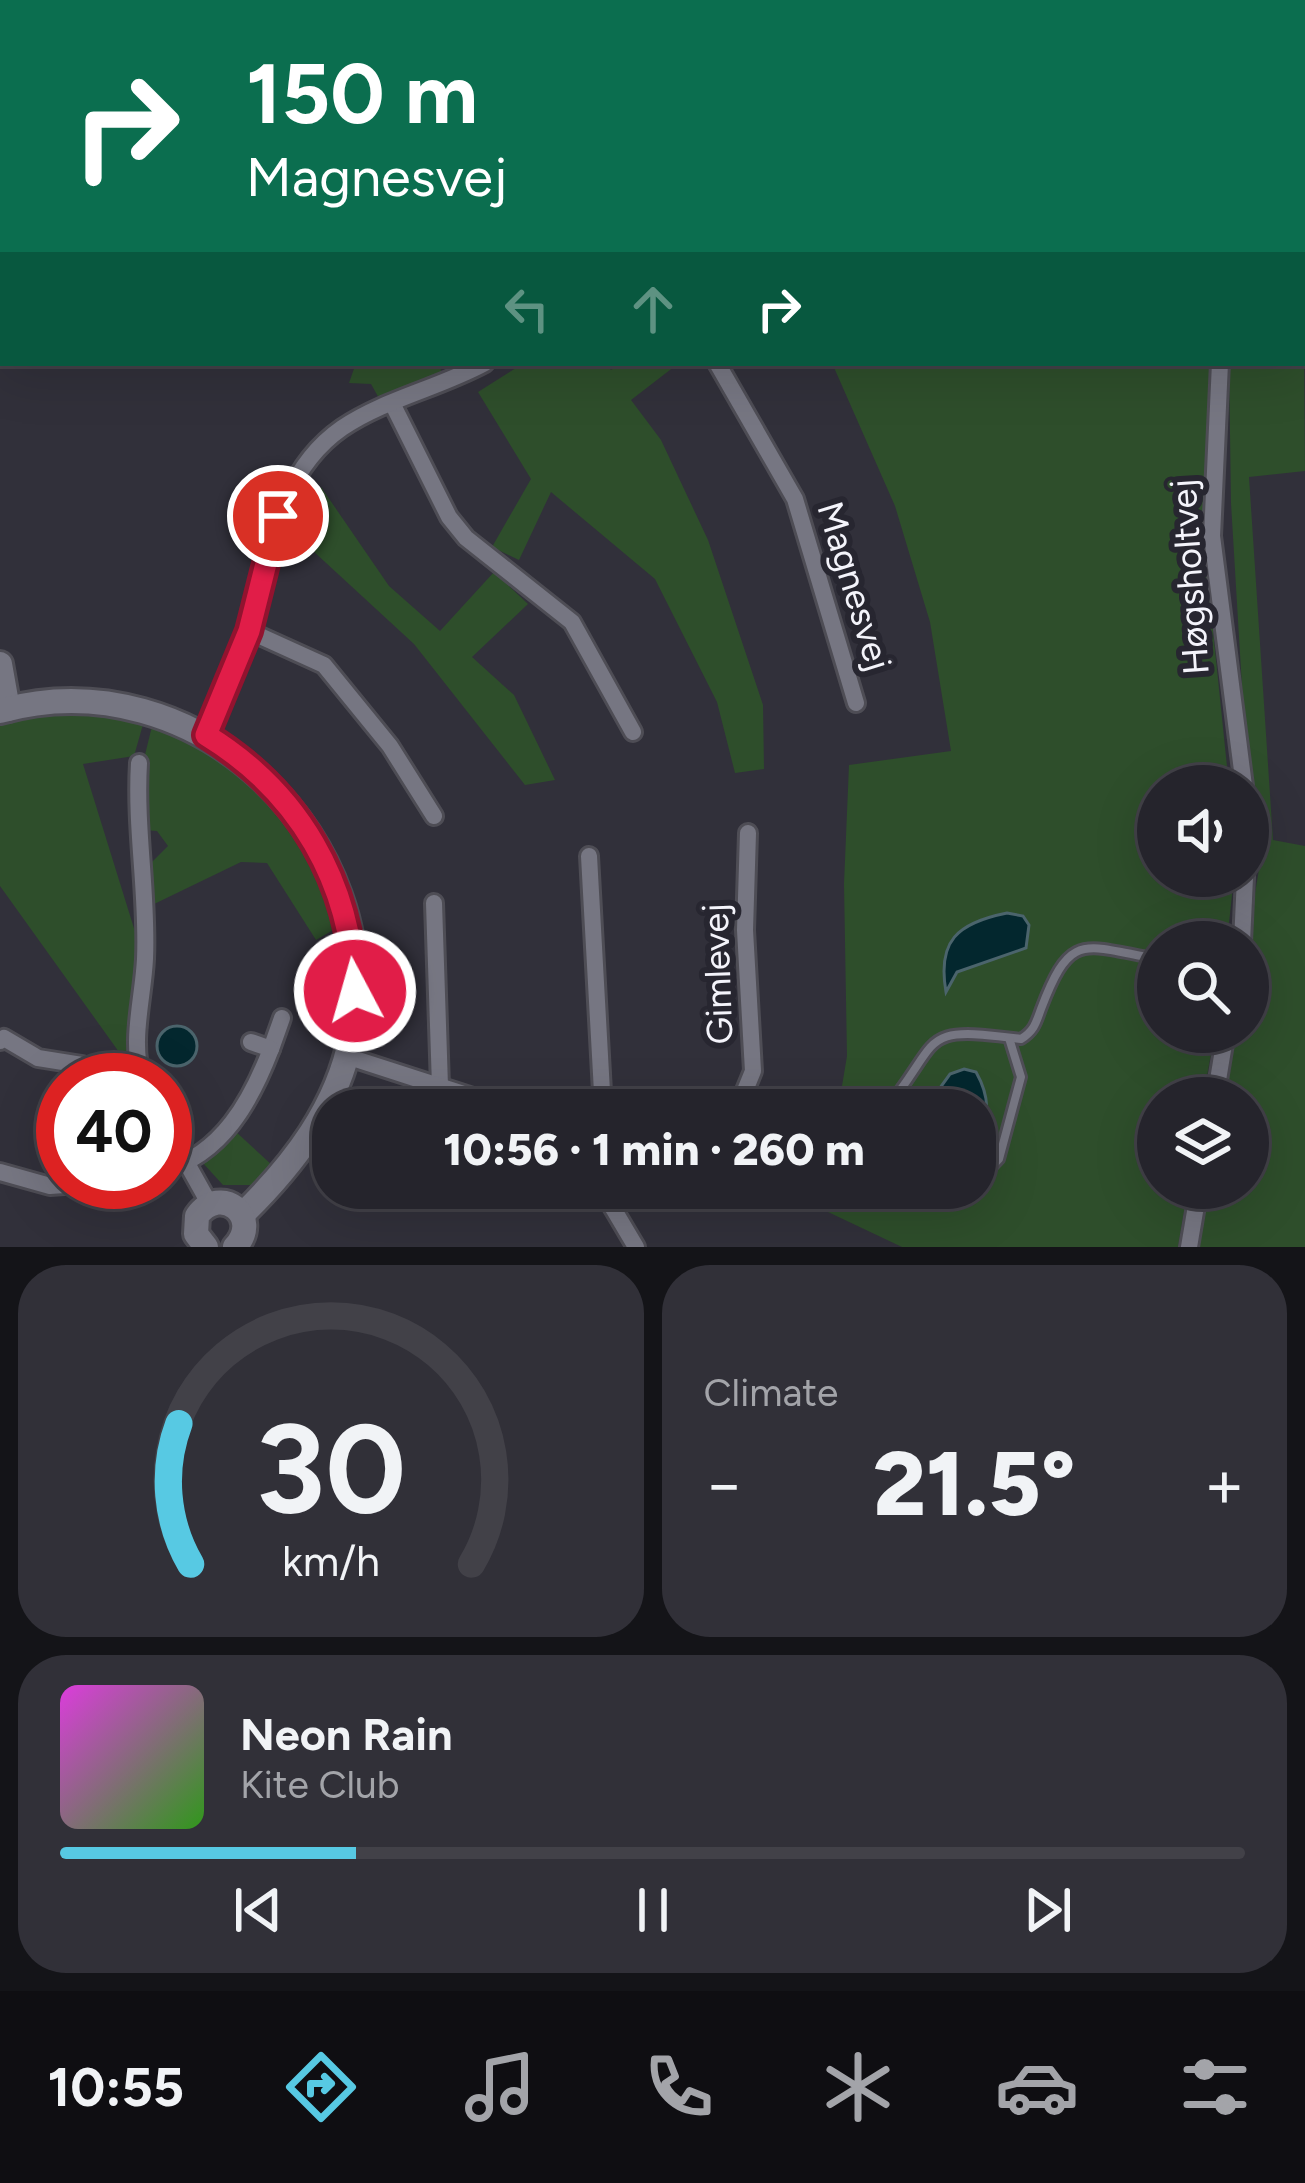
<!DOCTYPE html>
<meta charset="utf-8">
<style>
:root{--surface:#25242c;--page:#313038;--text:#f1f3f6;--muted:#a3a4a9;--line:#424148;--accent:#57c9e3}
body{margin:0;font-family:Figtree,sans-serif;background:var(--page);color:var(--text);height:100vh;display:flex;flex-direction:column;font-size:45px;white-space:nowrap}
*{box-sizing:border-box;margin:0}
p{font-size:39px;color:var(--muted)}
.icon{flex:none;width:66px;height:66px;fill:none;stroke:currentColor;stroke-width:2;stroke-linecap:round;stroke-linejoin:round}
.map{position:relative;height:1247px;overflow:hidden}
.side{display:flex;flex-direction:column;gap:18px;padding:18px;background:#141418;flex:1}
.side>*{flex:none}
.hud{position:absolute;left:0px;top:0px;width:1305px;height:366px;box-shadow:0 12px 48px #0002,0 0 0 3px var(--line);background:#0b6e4f;color:#fff;overflow:hidden}
.tools{position:absolute;left:1137px;top:765px;display:grid;gap:24px}
.tools a{display:grid;place-items:center;width:132px;height:132px;border-radius:50%;background:var(--surface);box-shadow:0 12px 48px #0002,0 0 0 3px var(--line);font-size:60px}
.speed{position:absolute;left:36px;top:1053px;display:flex;gap:24px;font-size:60px;font-weight:700;text-align:center}
.speed>*{display:grid;place-content:center;width:156px;height:156px;border-radius:50%;background:var(--surface);box-shadow:0 12px 48px #0002,0 0 0 3px var(--line);line-height:1}
.speed .limit{border:18px solid #d22;background:#fff;color:#111}
.pin{position:absolute;display:grid;place-items:center;width:102px;height:102px;color:#fff;margin:-51px;border:6px solid #fff;border-radius:50%;box-shadow:0 3px 12px #0007}
.me{position:absolute;width:132px;margin:-66px;rotate:354deg;stroke-linejoin:round;filter:drop-shadow(0 0 9px #0008)}
.turn{display:flex;align-items:center;gap:42px;height:252px;padding:0 48px;font-size:54px}
.turn .icon{width:156px;height:156px;stroke-width:2.5}
.turn b{display:block;font-size:84px;line-height:102px}
.lanes{display:flex;align-items:center;height:114px;padding:0 48px;background:#0003;justify-content:center;gap:60px;direction:ltr}
.lanes .off{opacity:.35}
.big{font-size:90px;font-weight:800;line-height:1.1}
.side .tile{flex:1;display:flex;flex-direction:column;justify-content:center;gap:18px;min-width:0;padding:0 42px;border-radius:48px;background:var(--page)}
.side .dial{align-items:center;gap:0}
.dial svg{height:312px;overflow:visible;fill:none;stroke:var(--line);stroke-width:7;stroke-linecap:round;text-anchor:middle}
.dial text{fill:var(--text);stroke:none}
.song{display:flex;align-items:center;gap:36px}
.cover{width:144px;height:144px;border-radius:18px;background:linear-gradient(135deg,hsl(300 70% 55%),hsl(110 70% 35%))}
.played{height:12px;border-radius:6px;background:linear-gradient(90deg,var(--accent) 25%,var(--line) 25%)}
.keys{display:flex;justify-content:space-around;direction:ltr}
.heat{display:flex;justify-content:space-between;align-items:center;font-size:66px;direction:ltr}
.side .tiles{flex:1;display:grid;gap:18px;grid-template-columns:1fr 1fr}
.tile:last-child{grid-column:span 2}
.trip{position:absolute;left:312px;top:1089px;width:684px;height:120px;border-radius:48px;background:var(--surface);box-shadow:0 12px 48px #0002,0 0 0 3px var(--line);font-weight:800;line-height:120px;text-align:center}
.dock{display:flex;height:192px;justify-content:space-around;align-items:center;background:#0f0e12;color:var(--muted)}
.dock .icon{width:84px;height:84px}
.dock .on{color:var(--accent)}
.dock b{font-size:54px;color:var(--text)}
.map>svg:first-child{display:block}
.green{fill:#2e4e2b}
.water{fill:#03272e;stroke:#4b646c;stroke-width:3}
.lines{fill:none;stroke-linecap:round;stroke-linejoin:round}
.lane-casing{stroke:#4e4d55;stroke-width:14}
.street-casing{stroke:#4e4d55;stroke-width:22}
.secondary-casing{stroke:#4e4d55;stroke-width:30}
.lane{stroke:#767682;stroke-width:8}
.street{stroke:#767682;stroke-width:16}
.secondary{stroke:#767682;stroke-width:24}
.route-casing{stroke:#92132f;stroke-width:30}
.route{stroke:#e11d48;stroke-width:21}
.labels{text-anchor:middle;stroke-width:12;stroke-linejoin:round;paint-order:stroke}
.street-label{font-size:36px;fill:#f4f4fb;stroke:#272630}
</style>
<div class="map">
<svg width="1305" height="1247" viewBox="0 0 1305 1247">
<rect width="100%" height="100%" fill="#31303a"/>
<g class="green">
<path d="M 416,0 L 828,0 L 421,3 Z"/>
<path d="M 855,0 L 1163,0 L 1163,3 L 854,3 Z"/>
<path d="M 1302,61 L 1305,471 L 1249,477 L 1273,840 L 1305,846 L 1305,1247 L 1198,1247 L 1208,1188 L 1248,1188 L 1248,1098 L 1222,1098 L 1233,1032 L 1248,1032 L 1247,942 L 1260,863 L 1245,737 L 1231,503 L 1229,363 L 1302,363 Z"/>
<path d="M 356,363 L 439,363 L 442,374 L 380,400 L 371,384 L 349,383 Z"/>
<path d="M 524,363 L 606,363 L 611,370 L 620,363 L 679,363 L 631,400 L 661,440 L 708,540 L 763,705 L 764,769 L 735,773 L 717,702 L 655,579 L 551,492 L 519,560 L 492,547 L 531,479 L 478,392 Z"/>
<path d="M 832,363 L 1214,363 L 1204,543 L 1229,786 L 1158,786 L 1158,876 L 1234,876 L 1227,942 L 1158,942 L 1158,1032 L 1215,1032 L 1203,1098 L 1158,1098 L 1158,1188 L 1188,1188 L 1178,1247 L 902,1247 L 790,1194 L 795,1188 L 975,1188 L 975,1110 L 838,1110 L 847,1056 L 844,884 L 849,765 L 951,751 L 930,622 L 895,506 Z"/>
<path d="M 321,487 L 389,586 L 440,631 L 494,572 L 528,604 L 472,657 L 514,695 L 555,780 L 525,785 L 414,644 L 299,538 Z"/>
<path d="M 67,710 L 144,721 L 134,756 L 83,764 L 137,938 L 129,1051 L 119,1052 L 0,886 L 0,720 Z"/>
<path d="M 153,722 L 207,745 L 299,827 L 340,926 L 316,940 L 267,863 L 241,862 L 150,906 L 147,867 L 168,846 L 157,831 L 144,830 L 143,763 Z"/>
<path d="M 235,1131 L 273,1166 L 253,1185 L 223,1185 L 201,1161 Z"/>
</g>
<g class="water">
<path d="M 1007,913 L 1023,916 L 1029,925 L 1026,948 L 957,972 L 946,992 C 937,941 957,923 1007,913 Z"/>
<circle cx="177" cy="1046" r="20"/>
<path d="M 964,1069 L 976,1072 C 989,1095 992,1120 975,1141 L 975,1110 L 924,1110 L 950,1074 Z"/>
</g>
<g class="lines">
<g class="lane-casing">
<g id="lane">
<path d="M 885,1110 C 944,1038 916,1025 1021,1039 C 1034,1031 1036,1023 1041,1009 C 1071,930 1083,946 1158,959"/>
<path d="M 975,1184 L 999,1159 L 1021,1077 L 1009,1038"/>
<path d="M 874,1188 L 900,1202 L 967,1188"/>
</g>
</g>
<g class="street-casing">
<g id="street">
<path d="M 190,0 L 197,3"/>
<path d="M 1178,0 L 1179,3"/>
<path d="M 89,3 L 90,0"/>
<path d="M 841,3 L 843,0"/>
<path d="M 0,289 L 3,288"/>
<path d="M 717,363 L 795,499 L 856,703"/>
<path d="M 1220,363 L 1212,536 L 1244,786"/>
<path d="M 392,403 L 449,517 L 466,538 L 572,622 L 633,732"/>
<path d="M 249,631 L 324,665 L 390,746 L 434,816"/>
<path d="M 206,735 C 223,701 240,661 251,624 C 271,553 276,474 342,428 C 385,399 439,388 485,363"/>
<path d="M 139,763 C 135,829 148,894 145,959 C 143,999 130,1041 142,1080"/>
<path d="M 589,856 L 603,1110"/>
<path d="M 434,903 L 440,1086"/>
<path d="M 1242,942 L 1248,813"/>
<path d="M 0,1041 L 4,1038 L 38,1058 L 82,1065"/>
<path d="M 271,1049 L 282,1018"/>
<path d="M 346,1056 L 513,1110"/>
<path d="M 1215,1098 L 1226,1032"/>
<path d="M 737,1110 L 753,1071 L 745,930 L 748,833"/>
<path d="M 165,1124 L 209,1203"/>
<path d="M 165,1170 C 222,1154 251,1101 271,1049 L 251,1042"/>
<path d="M 0,1172 L 50,1186 L 106,1182"/>
<path d="M 601,1188 L 636,1247"/>
<path d="M 1189,1247 L 1199,1188"/>
</g>
</g>
<g class="secondary-casing">
<g id="secondary">
<path d="M 0,664 L 8,709"/>
<path d="M 0,711 C 196,656 387,839 351,1037 C 338,1107 293,1165 243,1214"/>
<path d="M 206,1247 L 196,1234 L 197,1216 C 221,1183 263,1217 235,1247"/>
</g>
</g>
<use href="#lane" class="lane"/>
<use href="#street" class="street"/>
<use href="#secondary" class="secondary"/>
</g>
<g class="lines">
<g class="route-casing">
<path id="route" d="M 278,516 L 249,631 L 206,735 C 299,792 351,882 355,991"/>
</g>
<use href="#route" class="route"/>
</g>
<g class="labels">
<g class="street-label">
<text transform="translate(1189 577) rotate(-94)" y="13">Høgsholtvej</text>
<text transform="translate(855 586) rotate(73)" y="13">Magnesvej</text>
<text transform="translate(717 974) rotate(-92)" y="13">Gimlevej</text>
</g>
</g>
</svg>
<div class="tools">
<a><svg class="icon" aria-label="sound" viewBox="0 0 24 24"><path d="M4 9h4l5-4v14l-5-4H4zM17 9q2 3 0 6"/></svg></a>
<a><svg class="icon" aria-label="search" viewBox="0 0 24 24"><circle cx="10" cy="10" r="6"/><path d="M15 15l6 6"/></svg></a>
<a><svg class="icon" aria-label="layers" viewBox="0 0 24 24"><path d="M12 4l9 5-9 5-9-5zM3 14l9 5 9-5"/></svg></a>
</div>
<div class="speed"><div class="limit">40</div></div>
<div class="pin" style="left:278px;top:516px;background:#d93025"><svg class="icon" aria-label="arrive" viewBox="0 0 24 24"><path d="M6 21V4h12l-3 4 3 4H6"/></svg></div>
<svg class="me" style="left:355px;top:991px" viewBox="-20 -20 40 40"><circle r="17" fill="#e11d48" stroke="#fff" stroke-width="3"/><path d="M0-11L8 9 0 5-8 9z" fill="#fff"/></svg>
<div class="trip">10:56 · 1 min · 260 m</div>
<div class="hud">
<div class="turn"><svg class="icon" aria-label="right" viewBox="0 0 24 24"><path d="M7 20v-9h11M14 6l5 5-5 5"/></svg><div><b>150 m</b>Magnesvej</div></div>
<div class="lanes"><svg class="icon off" aria-label="left" viewBox="0 0 24 24"><path d="M17 20v-9H6M10 6l-5 5 5 5"/></svg><svg class="icon off" aria-label="ahead" viewBox="0 0 24 24"><path d="M12 20V5M6 11l6-6 6 6"/></svg><svg class="icon" aria-label="right" viewBox="0 0 24 24"><path d="M7 20v-9h11M14 6l5 5-5 5"/></svg></div>
</div>
</div>
<section class="side">
<div class="tiles">
<div class="tile dial"><svg viewBox="0 0 100 80">
<path d="M14 69A42 42 0 1 1 86 69"/>
<path d="M14 69A42 42 0 0 1 11 33" stroke="#57c9e3"/>
<text x="50" y="56" font-size="32" font-weight="700">30</text>
<text x="50" y="72" font-size="11">km/h</text>
</svg></div>
<div class="tile"><p>Climate</p>
<div class="heat"><a>−</a><b class="big">21.5°</b><a>+</a></div>
</div>
<div class="tile">
<div class="song"><i class="cover"></i><div><b>Neon Rain</b><p>Kite Club</p></div></div>
<div class="played"></div>
<div class="keys"><svg class="icon" aria-label="previous" viewBox="0 0 24 24"><path d="M18 5L8 12l10 7zM5 5v14"/></svg><svg class="icon" aria-label="pause" viewBox="0 0 24 24"><path d="M8 5v14M16 5v14"/></svg><svg class="icon" aria-label="next" viewBox="0 0 24 24"><path d="M6 5l10 7-10 7zM19 5v14"/></svg></div>
</div>
</div>
</section>
<nav class="dock">
<b>10:55</b>
<svg class="icon on" aria-label="directions" viewBox="0 0 24 24"><path d="M12 3l9 9-9 9-9-9zM9 14v-3h6M13 9l2 2-2 2"/></svg>
<svg class="icon" aria-label="music" viewBox="0 0 24 24"><path d="M9 18V5l10-2v13"/><circle cx="6" cy="18" r="3"/><circle cx="16" cy="16" r="3"/></svg>
<svg class="icon" aria-label="phone" viewBox="0 0 24 24"><path d="M5 4h4l2 5-3 2q2 4 5 5l2-3 5 2v4C11 20 4 13 5 4z"/></svg>
<svg class="icon" aria-label="climate" viewBox="0 0 24 24"><path d="M12 3v18M4 7l16 10M4 17L20 7"/></svg>
<svg class="icon" aria-label="car" viewBox="0 0 24 24"><path d="M5 17H2v-5l4-1 3-4h7l3 4 3 1v5h-3M9 17h6M6 11h13"/><circle cx="7" cy="17" r="2"/><circle cx="17" cy="17" r="2"/></svg>
<svg class="icon" aria-label="filters" viewBox="0 0 24 24"><path d="M4 7h16M4 17h16"/><circle cx="9" cy="7" r="2"/><circle cx="15" cy="17" r="2"/></svg>
</nav>
